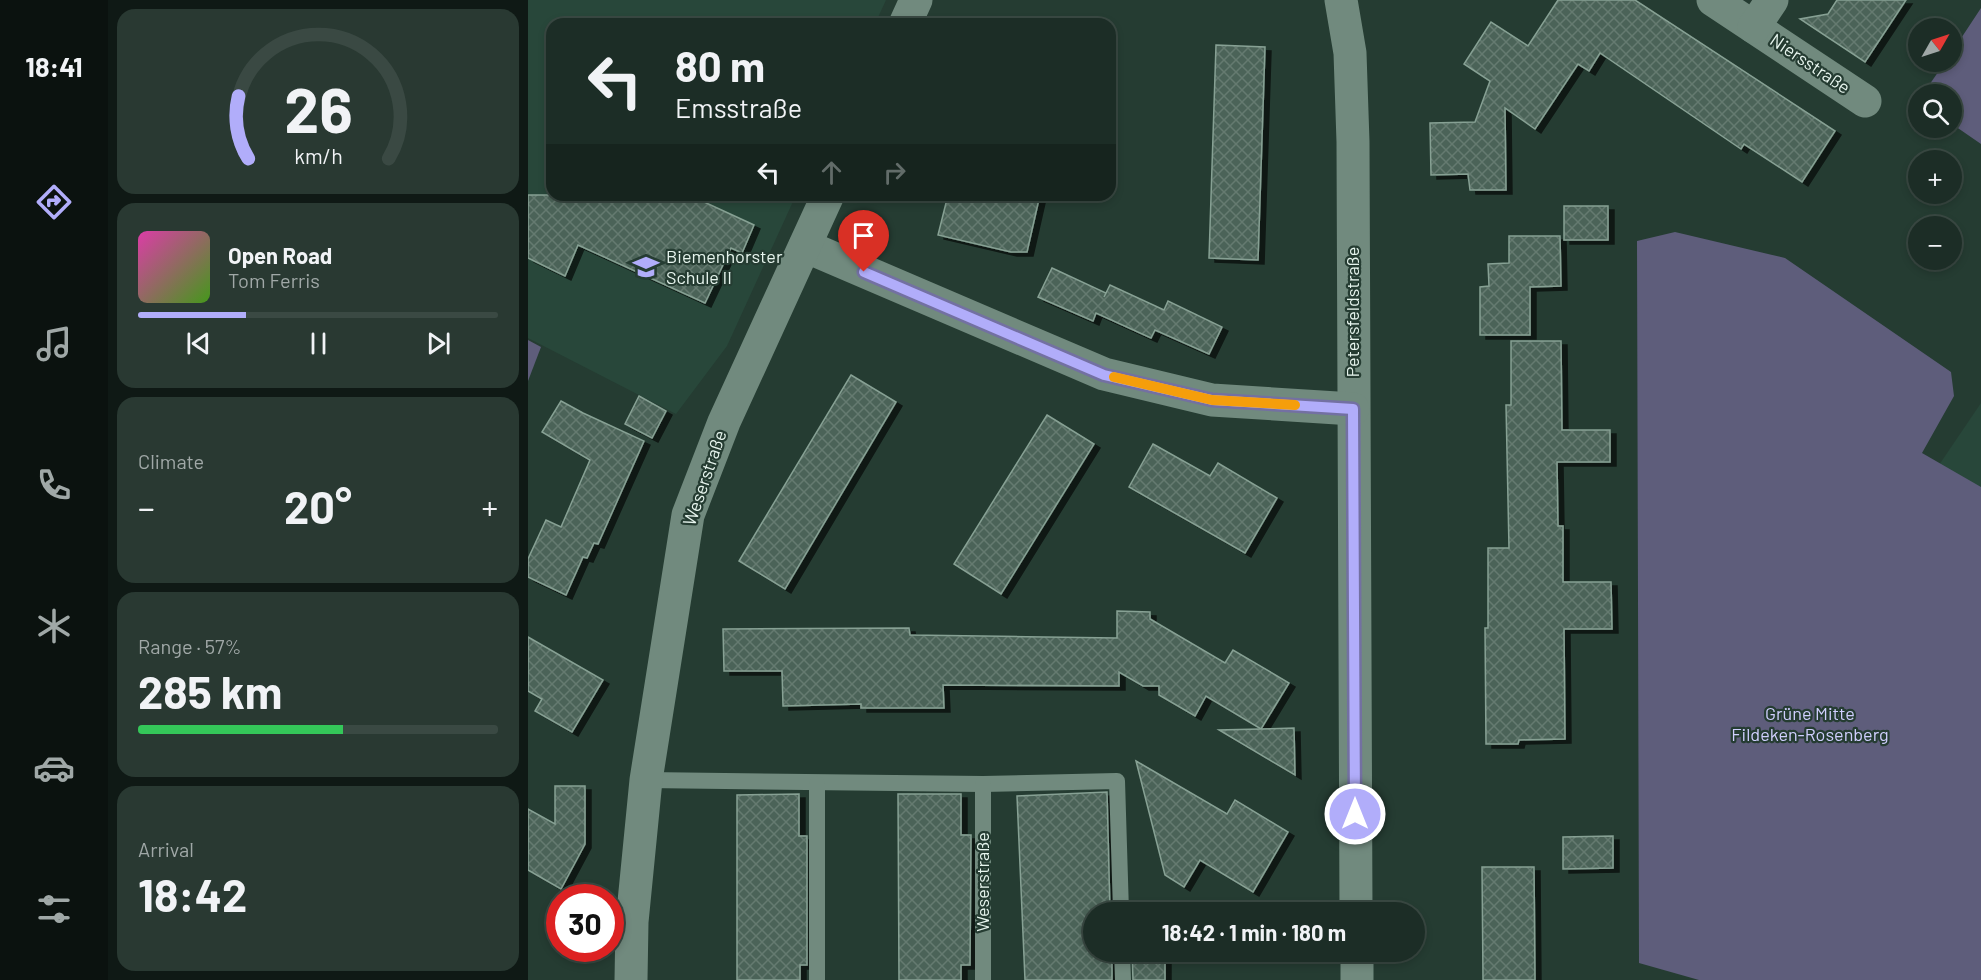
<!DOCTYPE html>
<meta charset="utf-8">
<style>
:root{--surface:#1c2d26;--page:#293932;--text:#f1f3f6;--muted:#a0a8a7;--line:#3a4943;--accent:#b1adfa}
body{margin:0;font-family:Barlow,sans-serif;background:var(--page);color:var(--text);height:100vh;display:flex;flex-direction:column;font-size:22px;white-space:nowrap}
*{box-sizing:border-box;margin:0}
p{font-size:20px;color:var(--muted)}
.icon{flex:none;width:33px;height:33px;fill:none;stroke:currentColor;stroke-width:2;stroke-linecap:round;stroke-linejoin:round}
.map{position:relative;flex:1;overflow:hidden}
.sheet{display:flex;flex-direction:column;gap:9px;padding:9px;background:#0f1915;width:420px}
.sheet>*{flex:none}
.guide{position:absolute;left:18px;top:18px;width:570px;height:183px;border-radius:18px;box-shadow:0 3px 9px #0003,0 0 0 2px var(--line);background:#1c2d26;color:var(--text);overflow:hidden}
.needle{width:39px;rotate:51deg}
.tools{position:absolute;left:1380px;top:18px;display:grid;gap:12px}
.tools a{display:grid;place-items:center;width:54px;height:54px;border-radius:50%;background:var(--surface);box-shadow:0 3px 9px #0003,0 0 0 2px var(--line);font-size:30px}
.speed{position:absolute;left:18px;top:884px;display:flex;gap:12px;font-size:30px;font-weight:700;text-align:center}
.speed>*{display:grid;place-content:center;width:78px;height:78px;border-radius:50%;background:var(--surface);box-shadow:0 3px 9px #0003,0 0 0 2px var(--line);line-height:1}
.speed .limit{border:9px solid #d22;background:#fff;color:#111}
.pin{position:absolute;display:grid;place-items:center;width:51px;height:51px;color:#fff;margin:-62px -26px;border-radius:50% 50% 50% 0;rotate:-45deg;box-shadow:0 0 6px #0007}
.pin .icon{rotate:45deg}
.me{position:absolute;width:66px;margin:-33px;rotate:0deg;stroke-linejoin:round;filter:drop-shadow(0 0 4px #0008)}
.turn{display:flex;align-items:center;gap:21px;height:126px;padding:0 30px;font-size:27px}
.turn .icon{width:78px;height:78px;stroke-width:2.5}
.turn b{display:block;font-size:42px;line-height:51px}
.lanes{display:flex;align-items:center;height:57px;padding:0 30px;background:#0003;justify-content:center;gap:30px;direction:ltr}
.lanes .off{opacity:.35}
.big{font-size:45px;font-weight:700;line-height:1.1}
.sheet .tile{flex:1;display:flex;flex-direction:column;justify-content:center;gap:9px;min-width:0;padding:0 21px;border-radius:18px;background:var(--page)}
.sheet .dial{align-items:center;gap:0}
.dial svg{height:156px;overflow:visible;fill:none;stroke:var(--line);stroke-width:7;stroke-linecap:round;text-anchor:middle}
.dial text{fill:var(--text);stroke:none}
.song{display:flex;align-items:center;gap:18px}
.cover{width:72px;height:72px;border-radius:9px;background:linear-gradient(135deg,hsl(320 70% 55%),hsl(100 70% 35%))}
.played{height:6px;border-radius:3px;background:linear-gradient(90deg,var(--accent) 30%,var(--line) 30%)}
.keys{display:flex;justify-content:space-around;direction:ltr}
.heat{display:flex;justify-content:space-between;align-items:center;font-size:33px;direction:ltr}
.charge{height:9px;border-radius:4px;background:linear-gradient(90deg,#34c759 57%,var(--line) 0)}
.trip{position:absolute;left:555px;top:902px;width:342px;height:60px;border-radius:30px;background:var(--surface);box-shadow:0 3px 9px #0003,0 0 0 2px var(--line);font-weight:700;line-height:60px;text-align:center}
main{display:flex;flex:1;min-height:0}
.menu{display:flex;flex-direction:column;width:108px;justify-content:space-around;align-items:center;background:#0b120f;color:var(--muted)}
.menu .icon{width:42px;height:42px}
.menu .active{color:var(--accent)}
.menu b{font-size:27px;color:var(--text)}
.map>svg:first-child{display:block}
.built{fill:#28473a}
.green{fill:#5e5d7b}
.building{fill:url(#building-cross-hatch);stroke:#87a194;stroke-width:1.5;filter:url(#shadow)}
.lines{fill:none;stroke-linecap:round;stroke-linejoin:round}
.service{stroke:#718a7e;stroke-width:16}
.minor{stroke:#718a7e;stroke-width:33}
.route-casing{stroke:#7370a2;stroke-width:15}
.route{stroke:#b1adfa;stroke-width:10}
.slow{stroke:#f59e0b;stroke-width:10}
.labels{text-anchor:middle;stroke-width:4.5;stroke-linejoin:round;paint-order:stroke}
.street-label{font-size:18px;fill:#e7f5ee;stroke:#253c32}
.poi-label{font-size:18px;fill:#e7f5ee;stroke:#253c32;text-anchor:start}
.park-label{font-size:18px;fill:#d0cffe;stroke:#253c32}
</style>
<main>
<nav class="menu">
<b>18:41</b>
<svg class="icon active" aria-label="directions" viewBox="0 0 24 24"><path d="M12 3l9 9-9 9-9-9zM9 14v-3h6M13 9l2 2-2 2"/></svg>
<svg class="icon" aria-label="music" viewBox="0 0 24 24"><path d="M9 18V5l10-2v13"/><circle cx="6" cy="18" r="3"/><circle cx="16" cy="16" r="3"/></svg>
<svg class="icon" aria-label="phone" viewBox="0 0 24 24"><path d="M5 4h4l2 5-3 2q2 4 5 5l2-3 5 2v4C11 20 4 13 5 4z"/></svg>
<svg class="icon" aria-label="climate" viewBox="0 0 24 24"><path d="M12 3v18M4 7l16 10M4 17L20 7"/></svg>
<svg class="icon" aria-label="car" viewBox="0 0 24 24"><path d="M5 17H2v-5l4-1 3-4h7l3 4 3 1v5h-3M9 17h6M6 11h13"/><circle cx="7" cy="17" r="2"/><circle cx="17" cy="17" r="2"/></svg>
<svg class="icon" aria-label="filters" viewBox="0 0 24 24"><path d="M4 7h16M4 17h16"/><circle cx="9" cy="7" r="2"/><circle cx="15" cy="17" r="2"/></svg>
</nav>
<section class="sheet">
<div class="tile dial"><svg viewBox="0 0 100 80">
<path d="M14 69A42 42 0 1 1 86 69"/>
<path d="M14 69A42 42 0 0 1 9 37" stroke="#b1adfa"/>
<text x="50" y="56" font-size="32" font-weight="700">26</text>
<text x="50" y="72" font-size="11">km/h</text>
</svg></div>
<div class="tile">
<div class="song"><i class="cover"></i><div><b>Open Road</b><p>Tom Ferris</p></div></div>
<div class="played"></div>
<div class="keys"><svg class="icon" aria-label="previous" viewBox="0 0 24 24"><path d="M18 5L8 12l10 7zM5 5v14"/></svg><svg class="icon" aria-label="pause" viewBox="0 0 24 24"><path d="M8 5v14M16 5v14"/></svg><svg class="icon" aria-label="next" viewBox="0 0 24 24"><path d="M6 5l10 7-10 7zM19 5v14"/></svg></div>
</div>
<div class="tile"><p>Climate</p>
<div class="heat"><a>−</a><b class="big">20°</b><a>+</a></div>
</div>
<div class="tile"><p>Range · 57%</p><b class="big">285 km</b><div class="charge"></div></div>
<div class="tile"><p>Arrival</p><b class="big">18:42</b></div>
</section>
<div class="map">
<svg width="1453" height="980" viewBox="0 0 1453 980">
<defs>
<pattern id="building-cross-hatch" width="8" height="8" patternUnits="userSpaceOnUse" patternTransform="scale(1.5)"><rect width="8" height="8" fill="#4b6358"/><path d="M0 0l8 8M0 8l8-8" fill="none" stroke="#657a70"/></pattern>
<filter id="shadow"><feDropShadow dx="6" dy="4" stdDeviation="0" flood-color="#0009"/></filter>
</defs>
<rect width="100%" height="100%" fill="#253c32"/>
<g class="built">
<path d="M 0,0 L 358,0 L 347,24 L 24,24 L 24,195 L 268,195 L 199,346 L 148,414 L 0,338 Z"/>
<path d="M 1453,403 L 1453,494 L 1411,465 Z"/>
</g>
<g class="green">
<path d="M 1453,8 L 1453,144 L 1424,124 L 1424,94 L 1395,94 L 1417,62 L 1424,62 L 1424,52 Z"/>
<path d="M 1147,232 L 1257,258 L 1423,372 L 1426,396 L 1394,453 L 1453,487 L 1453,980 L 1171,980 L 1111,963 L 1109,241 Z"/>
<path d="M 0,340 L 13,347 L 0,381 Z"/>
</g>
<g class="building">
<path d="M 1030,0 L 1107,0 L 1307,131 L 1274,182 L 1216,144 L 1213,149 L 1072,53 L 1061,71 L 1050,64 L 1007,129 L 977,108 L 978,190 L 942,190 L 940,174 L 903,175 L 902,123 L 947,122 L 962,81 L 936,64 L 963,22 L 1000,46 Z"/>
<path d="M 1309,0 L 1378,0 L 1337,62 L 1272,19 L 1300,14 Z"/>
<path d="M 688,45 L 737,47 L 730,260 L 681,258 Z"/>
<path d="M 0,195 L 161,195 L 226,225 L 214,253 L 203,248 L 177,303 L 50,245 L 37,276 L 0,258 Z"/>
<path d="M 420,195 L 492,195 L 511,199 L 499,252 L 483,252 L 410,235 Z"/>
<rect x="1036" y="206" width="44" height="34"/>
<path d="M 981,236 L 1032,236 L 1033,286 L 1002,287 L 1002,335 L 952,335 L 952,287 L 961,286 L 960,264 L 981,263 Z"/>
<path d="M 524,268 L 578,293 L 576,297 L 582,285 L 636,310 L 640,301 L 694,327 L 681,354 L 627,330 L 623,338 L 568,313 L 565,321 L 510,297 Z"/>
<path d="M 983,341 L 1033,341 L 1034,430 L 1082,430 L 1082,462 L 1029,462 L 1030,526 L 1035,526 L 1035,582 L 1083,582 L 1084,629 L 1036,629 L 1037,739 L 991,740 L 990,744 L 958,744 L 957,628 L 960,628 L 960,548 L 981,548 L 978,405 L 983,405 Z"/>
<path d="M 323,375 L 368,402 L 257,589 L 211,561 Z"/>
<path d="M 111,396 L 138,411 L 124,438 L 97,424 Z"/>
<path d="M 33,401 L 55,413 L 116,441 L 70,544 L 66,543 L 59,558 L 55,557 L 38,595 L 0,577 L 0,559 L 18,520 L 33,527 L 62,460 L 14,432 Z"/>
<path d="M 519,415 L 566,444 L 473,594 L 426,564 Z"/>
<path d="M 625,444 L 682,476 L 690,463 L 749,498 L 717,553 L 601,487 Z"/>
<path d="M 589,611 L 622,612 L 622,619 L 697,663 L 705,650 L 761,683 L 733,729 L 678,696 L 667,716 L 631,695 L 631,686 L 615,686 L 591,672 L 591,686 L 415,685 L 416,708 L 333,708 L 333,704 L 255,706 L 254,671 L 196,671 L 195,629 L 381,628 L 382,635 L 589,638 Z"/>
<path d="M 0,637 L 75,680 L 44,732 L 7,711 L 14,699 L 0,691 Z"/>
<path d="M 766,728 L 767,775 L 691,730 L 733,729 Z"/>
<path d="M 608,761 L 699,814 L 707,800 L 760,832 L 725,892 L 672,860 L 656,887 L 637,875 Z"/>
<path d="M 27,786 L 57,786 L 57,844 L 33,889 L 0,870 L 0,809 L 27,824 Z"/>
<path d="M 579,792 L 582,912 L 566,912 L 566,951 L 584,951 L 584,980 L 497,980 L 489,796 Z"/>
<path d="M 271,794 L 271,836 L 279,836 L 279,965 L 272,965 L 272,980 L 209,980 L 209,795 Z"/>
<path d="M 370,794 L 433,794 L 433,835 L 443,835 L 442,965 L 433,965 L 433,980 L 371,980 Z"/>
<path d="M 1085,836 L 1085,868 L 1035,869 L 1035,837 Z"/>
<path d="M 954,867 L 1006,867 L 1007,980 L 955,980 Z"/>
<path d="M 604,951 L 637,951 L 637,980 L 605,980 Z"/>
</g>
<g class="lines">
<g class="service">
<path d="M 118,780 L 455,784 L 589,781 L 593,912"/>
<path d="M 289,784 L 289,980"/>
<path d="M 455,784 L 455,980"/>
<path d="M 594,951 L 595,980"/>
</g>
<g class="minor">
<path d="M 813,0 L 822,53 L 825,142 L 828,912"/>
<path d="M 1185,0 L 1337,101"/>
<path d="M 377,24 L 388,0"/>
<path d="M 1226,27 L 1244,0"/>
<path d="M 277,246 L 576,374 L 684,400 L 825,409"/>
<path d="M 829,951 L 829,980"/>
<path d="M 103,980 L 104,922 L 118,780 L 160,515 L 196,422 L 300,195"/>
</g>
</g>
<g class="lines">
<g class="route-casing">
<path id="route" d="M 336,272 L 576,375 L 684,400 L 825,409 L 827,814"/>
</g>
<use href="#route" class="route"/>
<path class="slow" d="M 586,377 L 684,400 L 767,405"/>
</g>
<defs>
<g id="school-bare" transform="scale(2.07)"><path d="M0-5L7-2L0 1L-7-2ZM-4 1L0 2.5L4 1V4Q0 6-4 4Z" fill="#b1adfa" stroke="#253c32" stroke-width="2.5" paint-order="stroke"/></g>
</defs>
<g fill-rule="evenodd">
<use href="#school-bare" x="118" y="267"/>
</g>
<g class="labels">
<g class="street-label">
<text transform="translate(1282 64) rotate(34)" y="6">Niersstraße</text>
<text transform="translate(825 312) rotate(-90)" y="6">Petersfeldstraße</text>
<text transform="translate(177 478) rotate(-71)" y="6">Weserstraße</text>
<text transform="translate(455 882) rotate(-90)" y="6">Weserstraße</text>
</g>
<g class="poi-label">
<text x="138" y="263">Biemenhorster<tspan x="138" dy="21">Schule II</tspan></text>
</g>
<g class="park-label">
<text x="1282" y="720">Grüne Mitte<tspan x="1282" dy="21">Fildeken-Rosenberg</tspan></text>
</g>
</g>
</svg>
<div class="tools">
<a><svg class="needle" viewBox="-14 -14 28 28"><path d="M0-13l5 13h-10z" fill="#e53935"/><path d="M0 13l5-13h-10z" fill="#a0a8a7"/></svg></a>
<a><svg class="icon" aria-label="search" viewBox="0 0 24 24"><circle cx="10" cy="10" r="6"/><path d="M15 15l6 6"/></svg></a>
<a>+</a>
<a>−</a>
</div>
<div class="speed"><div class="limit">30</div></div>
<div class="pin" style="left:336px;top:272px;background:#d93025"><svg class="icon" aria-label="arrive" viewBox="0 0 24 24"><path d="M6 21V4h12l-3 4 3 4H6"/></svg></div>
<svg class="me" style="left:827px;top:814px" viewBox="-20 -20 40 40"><circle r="17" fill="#b1adfa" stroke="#fff" stroke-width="3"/><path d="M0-11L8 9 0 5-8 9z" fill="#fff"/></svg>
<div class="trip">18:42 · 1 min · 180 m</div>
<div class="guide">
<div class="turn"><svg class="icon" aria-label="left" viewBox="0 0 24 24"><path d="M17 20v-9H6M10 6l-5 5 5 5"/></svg><div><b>80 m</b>Emsstraße</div></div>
<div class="lanes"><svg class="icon" aria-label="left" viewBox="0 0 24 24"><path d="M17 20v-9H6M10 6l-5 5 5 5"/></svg><svg class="icon off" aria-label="ahead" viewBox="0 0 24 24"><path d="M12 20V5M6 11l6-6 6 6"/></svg><svg class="icon off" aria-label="right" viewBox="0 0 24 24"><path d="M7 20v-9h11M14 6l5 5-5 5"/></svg></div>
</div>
</div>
</main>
